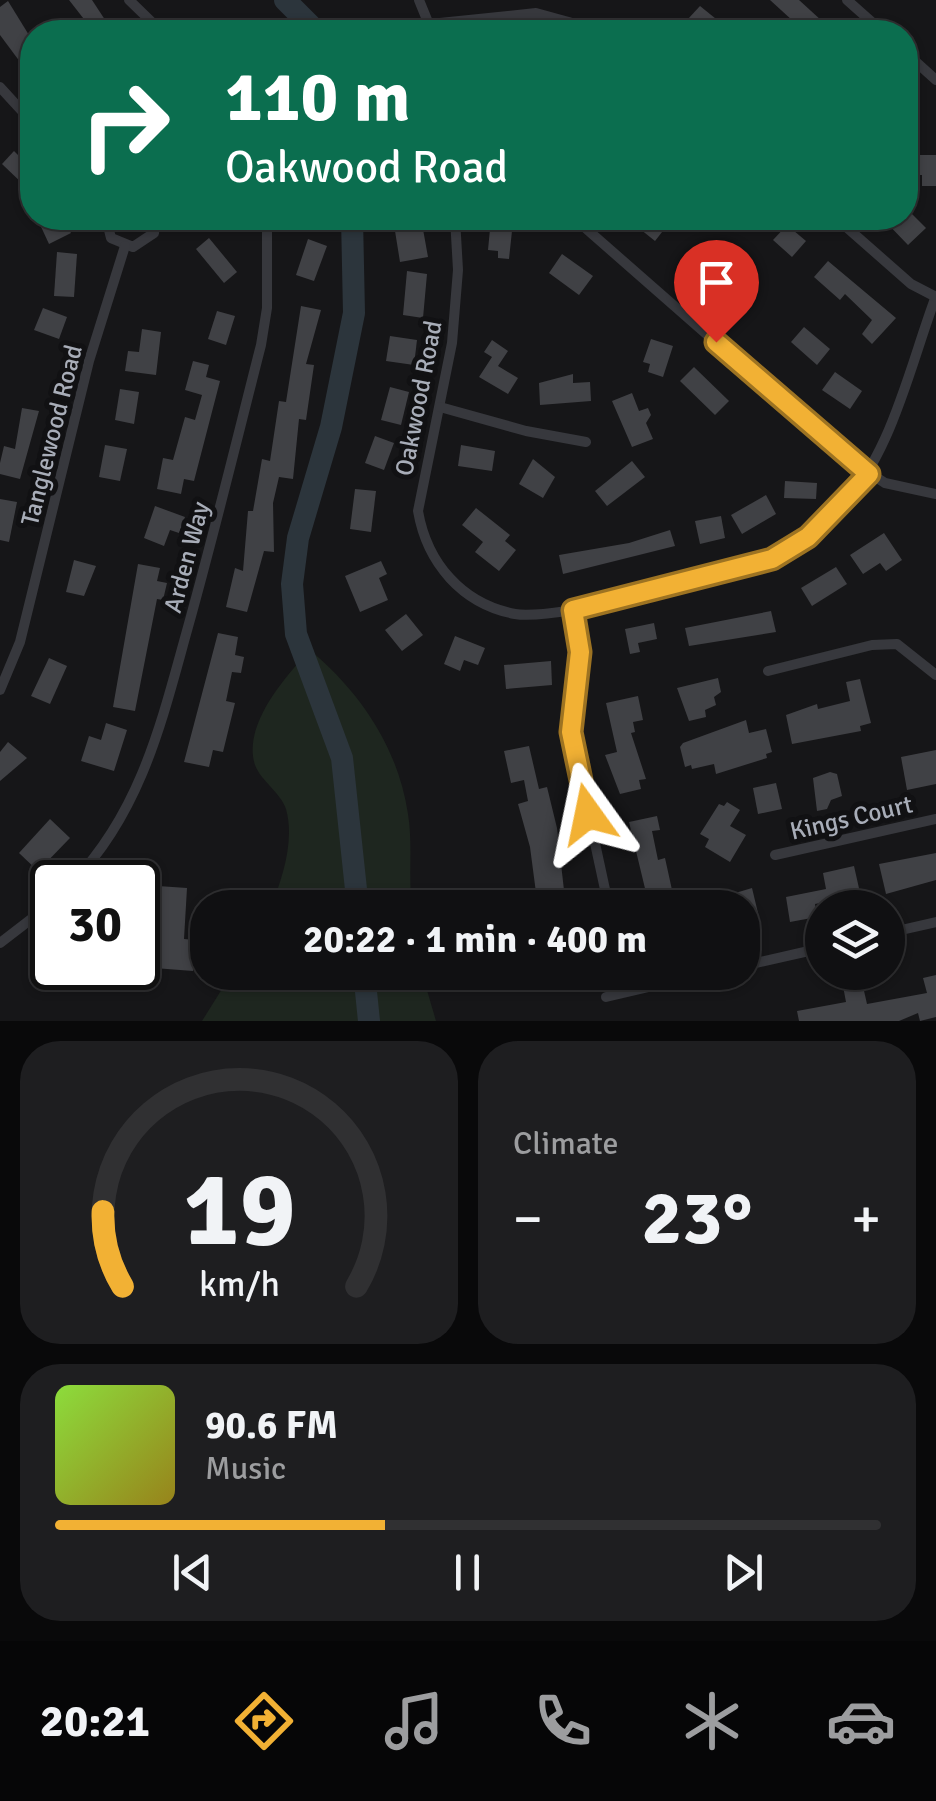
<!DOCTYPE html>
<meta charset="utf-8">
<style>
:root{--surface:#101012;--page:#1e1e20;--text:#f1f3f6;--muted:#9c9d9f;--line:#303032;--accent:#f2b134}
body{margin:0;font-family:Signika,sans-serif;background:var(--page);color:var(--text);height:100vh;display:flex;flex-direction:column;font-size:38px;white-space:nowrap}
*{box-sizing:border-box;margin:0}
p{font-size:32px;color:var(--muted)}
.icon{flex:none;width:55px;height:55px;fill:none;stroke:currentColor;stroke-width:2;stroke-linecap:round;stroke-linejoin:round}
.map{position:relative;height:1021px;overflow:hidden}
.drawer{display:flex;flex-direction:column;gap:20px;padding:20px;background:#09090a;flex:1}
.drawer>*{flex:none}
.banner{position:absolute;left:20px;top:20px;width:898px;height:210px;border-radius:40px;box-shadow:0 2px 8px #0004,0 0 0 2px var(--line);background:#0b6e4f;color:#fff;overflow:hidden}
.controls{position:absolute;left:805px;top:890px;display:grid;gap:20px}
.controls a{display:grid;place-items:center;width:100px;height:100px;border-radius:50%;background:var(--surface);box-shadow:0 2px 8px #0004,0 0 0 2px var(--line);font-size:50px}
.speed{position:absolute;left:30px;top:860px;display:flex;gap:20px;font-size:50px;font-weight:700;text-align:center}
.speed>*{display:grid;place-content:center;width:130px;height:130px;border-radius:50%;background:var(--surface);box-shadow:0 2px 8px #0004,0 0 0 2px var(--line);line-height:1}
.speed .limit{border:5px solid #111;border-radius:15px;background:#fff;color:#111}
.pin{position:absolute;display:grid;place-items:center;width:85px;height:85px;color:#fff;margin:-102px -42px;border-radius:50% 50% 50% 0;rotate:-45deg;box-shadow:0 0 10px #0007}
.pin .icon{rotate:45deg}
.me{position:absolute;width:110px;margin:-55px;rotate:348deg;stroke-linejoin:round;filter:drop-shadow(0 0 8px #0008)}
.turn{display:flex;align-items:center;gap:35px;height:210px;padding:0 40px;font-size:45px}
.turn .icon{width:130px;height:130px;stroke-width:2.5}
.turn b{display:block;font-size:70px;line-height:85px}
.big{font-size:75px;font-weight:700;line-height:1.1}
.drawer .card{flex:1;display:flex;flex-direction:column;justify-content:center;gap:15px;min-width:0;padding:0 35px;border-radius:40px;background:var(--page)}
.drawer .dial{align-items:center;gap:0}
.dial svg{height:260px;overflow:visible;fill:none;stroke:var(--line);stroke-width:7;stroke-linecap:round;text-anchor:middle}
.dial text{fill:var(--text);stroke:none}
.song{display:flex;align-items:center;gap:30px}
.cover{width:120px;height:120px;border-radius:15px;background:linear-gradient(135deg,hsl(90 70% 55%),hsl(50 70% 35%))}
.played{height:10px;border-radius:5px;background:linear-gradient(90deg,var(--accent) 40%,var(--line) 40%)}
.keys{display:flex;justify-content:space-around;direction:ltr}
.heat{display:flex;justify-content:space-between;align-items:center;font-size:55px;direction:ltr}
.drawer .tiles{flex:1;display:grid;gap:20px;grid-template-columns:1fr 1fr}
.card:last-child{grid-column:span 2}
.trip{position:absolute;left:190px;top:890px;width:570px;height:100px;border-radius:40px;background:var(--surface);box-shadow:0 2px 8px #0004,0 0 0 2px var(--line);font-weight:700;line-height:100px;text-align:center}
.tab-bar{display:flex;height:160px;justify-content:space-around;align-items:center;background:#060607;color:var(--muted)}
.tab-bar .icon{width:70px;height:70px}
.tab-bar .selected{color:var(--accent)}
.tab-bar b{font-size:45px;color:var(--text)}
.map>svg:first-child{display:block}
.green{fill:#1e261f}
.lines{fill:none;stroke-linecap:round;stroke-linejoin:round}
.river{stroke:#2c353c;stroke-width:22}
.building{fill:#404145}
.minor{stroke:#37383d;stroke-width:10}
.route-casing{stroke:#9d7322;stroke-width:25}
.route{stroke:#f2b134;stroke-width:18}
.labels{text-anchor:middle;stroke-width:10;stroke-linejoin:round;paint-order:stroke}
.street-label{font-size:25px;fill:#a8adb8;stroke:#111113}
</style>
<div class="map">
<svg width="936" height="1021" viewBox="0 0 936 1021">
<rect width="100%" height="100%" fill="#161618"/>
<g class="green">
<path d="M 310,650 C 360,692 398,747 408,814 C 413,844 408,877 412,907 L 271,907 C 282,879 295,841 286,809 C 281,793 261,781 255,765 C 242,725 286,676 310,650 Z"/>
<path d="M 232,973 L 422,973 L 436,1021 L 202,1021 Z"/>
</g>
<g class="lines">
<g class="river">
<path d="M 285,0 L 317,32"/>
<path d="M 352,218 L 354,313 L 331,427 L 298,538 L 292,584 L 296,634 L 342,758 L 358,908"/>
<path d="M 364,972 L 369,1021"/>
</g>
</g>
<g class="building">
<path d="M 69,0 L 92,0 L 113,32 L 94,32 Z"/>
<path d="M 770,0 L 799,0 L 834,32 L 805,32 Z"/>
<path d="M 8,1 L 32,40 L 32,78 L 0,35 L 0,7 Z"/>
<path d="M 700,6 L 726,27 L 721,32 L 676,32 Z"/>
<path d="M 14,151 L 32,169 L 32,178 L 25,186 L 2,164 Z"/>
<path d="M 911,155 L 936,155 L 936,186 L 922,186 L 922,175 L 911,175 Z"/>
<path d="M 905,207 L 926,228 L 908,245 L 882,218 L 905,218 Z"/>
<path d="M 37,218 L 63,218 L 71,233 L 49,244 Z"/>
<path d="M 421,218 L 428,257 L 400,262 L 395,231 L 389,232 L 387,220 Z"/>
<path d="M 641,218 L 673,218 L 655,241 L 635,225 Z"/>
<path d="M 787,225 L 806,241 L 792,257 L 773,240 Z"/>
<path d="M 490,229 L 512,231 L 509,259 L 498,258 L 498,251 L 488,250 Z"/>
<path d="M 209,238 L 237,272 L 224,283 L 196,249 Z"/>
<path d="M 308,239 L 327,246 L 314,281 L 296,275 Z"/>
<path d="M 57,252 L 77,254 L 74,297 L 54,296 Z"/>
<path d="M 562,254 L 593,276 L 579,295 L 549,273 Z"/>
<path d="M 828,261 L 896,318 L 872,344 L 862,334 L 872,320 L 845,294 L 840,300 L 814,277 Z"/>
<path d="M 722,269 L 729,277 L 738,269 L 758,292 L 737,311 L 709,281 Z"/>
<path d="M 407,271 L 427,274 L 423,318 L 403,315 Z"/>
<path d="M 301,306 L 321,310 L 306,364 L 314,365 L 306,420 L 299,419 L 293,479 L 279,477 L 273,503 L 274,552 L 264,551 L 247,612 L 226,607 L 235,568 L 243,571 L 248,511 L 253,511 L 262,459 L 270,461 L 279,401 L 286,402 Z"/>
<path d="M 43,308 L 67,317 L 59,339 L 34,330 Z"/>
<path d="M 217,311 L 235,316 L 226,345 L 208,339 Z"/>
<path d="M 804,327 L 830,349 L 817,365 L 791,342 Z"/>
<path d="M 142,329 L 161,332 L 156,375 L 125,371 L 128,351 L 139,352 Z"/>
<path d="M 390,336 L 417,340 L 414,365 L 386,361 Z"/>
<path d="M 651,339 L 673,346 L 663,377 L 648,372 L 650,364 L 643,362 Z"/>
<path d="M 492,340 L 508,351 L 498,366 L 518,378 L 508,394 L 479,377 L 492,357 L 484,352 Z"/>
<path d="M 193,361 L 209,365 L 206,377 L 220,381 L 194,481 L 184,479 L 181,494 L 157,489 L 163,458 L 173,460 L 185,417 L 195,420 L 202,395 L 185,390 Z"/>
<path d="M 694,367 L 729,401 L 715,415 L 680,381 Z"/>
<path d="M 835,372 L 862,391 L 850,409 L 822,390 Z"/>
<path d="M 573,374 L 573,383 L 590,382 L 591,401 L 540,405 L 539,383 Z"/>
<path d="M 390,387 L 409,392 L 401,425 L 381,420 Z"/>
<path d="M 120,389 L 139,392 L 134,424 L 115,420 Z"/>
<path d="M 632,393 L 639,411 L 648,408 L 651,415 L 646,423 L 653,439 L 632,447 L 612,401 Z"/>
<path d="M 22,408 L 39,411 L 20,479 L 0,474 L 0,463 L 4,446 L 15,449 Z"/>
<path d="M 375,436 L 394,443 L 384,470 L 365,463 Z"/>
<path d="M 105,445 L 127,449 L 120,481 L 99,477 Z"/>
<path d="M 461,445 L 495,451 L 492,471 L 458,466 Z"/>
<path d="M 533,459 L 555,477 L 543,498 L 519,484 Z"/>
<path d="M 632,461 L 645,477 L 607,506 L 595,491 Z"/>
<path d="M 785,481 L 817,483 L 816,499 L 784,498 Z"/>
<path d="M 355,489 L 376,491 L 371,532 L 350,529 Z"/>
<path d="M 766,495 L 776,514 L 742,534 L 731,515 Z"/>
<path d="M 0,499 L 17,502 L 9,542 L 0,540 Z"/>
<path d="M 155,506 L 185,517 L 179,533 L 170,530 L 164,546 L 144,538 Z"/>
<path d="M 476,508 L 510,535 L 505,541 L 516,550 L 499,571 L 475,552 L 483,542 L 462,525 Z"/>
<path d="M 721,516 L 725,538 L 700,544 L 695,521 Z"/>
<path d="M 670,530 L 675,546 L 563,574 L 559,555 L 629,543 Z"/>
<path d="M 884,533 L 902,560 L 886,571 L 880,563 L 863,574 L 850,555 Z"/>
<path d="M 74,560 L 96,566 L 84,596 L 66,592 Z"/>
<path d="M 381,561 L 387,574 L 379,578 L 388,600 L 360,612 L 345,576 Z"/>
<path d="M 138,564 L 160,568 L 157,581 L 167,583 L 163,600 L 157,599 L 135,711 L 113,707 Z"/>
<path d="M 836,567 L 847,584 L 812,606 L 801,588 Z"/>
<path d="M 771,611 L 776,632 L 689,646 L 685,628 Z"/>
<path d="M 406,614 L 423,635 L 402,651 L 385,630 Z"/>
<path d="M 654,623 L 657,639 L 638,643 L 640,652 L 630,654 L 625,629 Z"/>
<path d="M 218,633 L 238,637 L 235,655 L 244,657 L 241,673 L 232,672 L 226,701 L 235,703 L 223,752 L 213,750 L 209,767 L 184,762 Z"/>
<path d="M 455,636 L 485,648 L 478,665 L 464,660 L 460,671 L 444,664 Z"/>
<path d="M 49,658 L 67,666 L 50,704 L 31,696 Z"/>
<path d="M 551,661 L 552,685 L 506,689 L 504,665 Z"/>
<path d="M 718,678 L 721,692 L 714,697 L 716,705 L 705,710 L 706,717 L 689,721 L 677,688 Z"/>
<path d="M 860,679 L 871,723 L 860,726 L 861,731 L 792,744 L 786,715 L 817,704 L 818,709 L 850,701 L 846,682 Z"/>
<path d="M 638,696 L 643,720 L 633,722 L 635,732 L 631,733 L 646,779 L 639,780 L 641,789 L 620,794 L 605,755 L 617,752 L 606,703 Z"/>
<path d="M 746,720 L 749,733 L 766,729 L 772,752 L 766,754 L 767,758 L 716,774 L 714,764 L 692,769 L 691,765 L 685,767 L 680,747 L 683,743 Z"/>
<path d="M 106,723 L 127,730 L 114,771 L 81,761 L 89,736 L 101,740 Z"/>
<path d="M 8,742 L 27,758 L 0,781 L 0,752 Z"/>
<path d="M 529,746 L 539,789 L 547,787 L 557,828 L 566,908 L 538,908 L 530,847 L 518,804 L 528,801 L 524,780 L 511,783 L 504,751 Z"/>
<path d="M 936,750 L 936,784 L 907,790 L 901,757 Z"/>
<path d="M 830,772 L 837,774 L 842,796 L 831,800 L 827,809 L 817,811 L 813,778 Z"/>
<path d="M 776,783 L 782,809 L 758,814 L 753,788 Z"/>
<path d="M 727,802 L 740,810 L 730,826 L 746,835 L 730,862 L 705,847 L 709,839 L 700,834 L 719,804 L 724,806 Z"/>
<path d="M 657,816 L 660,830 L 652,831 L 658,860 L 665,858 L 674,899 L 649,905 L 629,822 Z"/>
<path d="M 50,819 L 70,838 L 38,871 L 19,853 Z"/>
<path d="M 936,853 L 936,880 L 886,894 L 879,864 Z"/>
<path d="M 854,866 L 863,906 L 847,908 L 845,898 L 815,904 L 817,917 L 790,922 L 786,897 L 826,889 L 823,873 Z"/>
<path d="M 158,886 L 187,888 L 184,939 L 195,940 L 193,971 L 154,968 Z"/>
<path d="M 752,888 L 758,913 L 742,917 L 742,908 L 725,908 L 722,897 Z"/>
<path d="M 936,975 L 936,1017 L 920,1021 L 918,1013 L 899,1021 L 799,1021 L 797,1011 L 846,1002 L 843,986 L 862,982 L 867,1004 L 927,993 L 923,978 Z"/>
</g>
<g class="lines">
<g class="minor">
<path d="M 129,0 L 162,32"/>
<path d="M 419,0 L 432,32"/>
<path d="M 847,0 L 883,32"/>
<path d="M 430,24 L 536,13 L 605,32"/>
<path d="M 905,52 L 936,80"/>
<path d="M 0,87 L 32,122"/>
<path d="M 106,218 L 111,238 L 133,247 L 154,233 L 156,218"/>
<path d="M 455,218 L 458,270 L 452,343 L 418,511 C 427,563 462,604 515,614 C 555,621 734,577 773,558 C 796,547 816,531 835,514 C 891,459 909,368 936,296"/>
<path d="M 574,218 L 851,461 L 885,483 L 936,494"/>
<path d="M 836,218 L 911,284 L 936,297"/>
<path d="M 440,407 L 526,431 L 586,442"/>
<path d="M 573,610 L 580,652 L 571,732 L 609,908"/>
<path d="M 768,671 L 872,645 L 897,644 L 936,675"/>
<path d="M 0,690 L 20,642 L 89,361 L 125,246"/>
<path d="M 775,855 L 936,819"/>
<path d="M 73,882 C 142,810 162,720 188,627 C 214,534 237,439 261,345 L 267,308 L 267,218"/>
<path d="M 888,933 L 936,922"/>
<path d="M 0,943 L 52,903"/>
<path d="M 742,966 L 822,948"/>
<path d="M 624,972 L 629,991"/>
<path d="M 606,997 L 713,972"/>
</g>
</g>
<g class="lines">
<g class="route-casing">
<path id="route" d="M 588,814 L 571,732 L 580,652 L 573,610 L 772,559 L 808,537 L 869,474 L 716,342"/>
</g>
<use href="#route" class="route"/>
</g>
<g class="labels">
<g class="street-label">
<text transform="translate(418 398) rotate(-79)" y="9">Oakwood Road</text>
<text transform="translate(51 435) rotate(-76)" y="9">Tanglewood Road</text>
<text transform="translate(186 557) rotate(-75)" y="9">Arden Way</text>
<text transform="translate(851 817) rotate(-13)" y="9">Kings Court</text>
</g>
</g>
</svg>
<div class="controls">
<a><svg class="icon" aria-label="layers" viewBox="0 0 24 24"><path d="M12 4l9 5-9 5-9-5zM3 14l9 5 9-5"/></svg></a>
</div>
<div class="speed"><div class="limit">30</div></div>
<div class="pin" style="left:716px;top:342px;background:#d93025"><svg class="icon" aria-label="arrive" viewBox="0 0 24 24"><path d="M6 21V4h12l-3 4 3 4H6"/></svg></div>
<svg class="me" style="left:588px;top:814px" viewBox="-20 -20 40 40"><path d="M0-17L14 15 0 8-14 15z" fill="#f2b134" stroke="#fff" stroke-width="4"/></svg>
<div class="trip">20:22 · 1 min · 400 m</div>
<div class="banner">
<div class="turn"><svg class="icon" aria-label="right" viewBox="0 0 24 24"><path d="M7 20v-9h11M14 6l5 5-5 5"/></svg><div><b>110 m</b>Oakwood Road</div></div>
</div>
</div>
<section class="drawer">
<div class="tiles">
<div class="card dial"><svg viewBox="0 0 100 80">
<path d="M14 69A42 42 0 1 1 86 69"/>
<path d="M14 69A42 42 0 0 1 8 46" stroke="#f2b134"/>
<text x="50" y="56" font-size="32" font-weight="700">19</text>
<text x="50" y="72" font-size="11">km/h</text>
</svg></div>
<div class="card"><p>Climate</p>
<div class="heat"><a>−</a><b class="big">23°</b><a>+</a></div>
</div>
<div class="card">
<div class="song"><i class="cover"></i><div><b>90.6 FM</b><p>Music</p></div></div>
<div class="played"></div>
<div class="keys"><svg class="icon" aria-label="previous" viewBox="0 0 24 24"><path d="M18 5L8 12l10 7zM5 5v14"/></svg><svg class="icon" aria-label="pause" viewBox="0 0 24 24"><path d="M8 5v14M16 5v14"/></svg><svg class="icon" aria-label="next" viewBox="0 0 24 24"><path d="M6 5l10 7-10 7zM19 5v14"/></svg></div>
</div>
</div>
</section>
<nav class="tab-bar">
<b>20:21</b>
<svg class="icon selected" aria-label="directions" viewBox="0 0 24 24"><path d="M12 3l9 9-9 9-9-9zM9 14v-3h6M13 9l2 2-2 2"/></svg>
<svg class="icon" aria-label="music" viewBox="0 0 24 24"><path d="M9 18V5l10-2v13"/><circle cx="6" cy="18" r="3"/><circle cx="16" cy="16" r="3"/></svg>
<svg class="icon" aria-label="phone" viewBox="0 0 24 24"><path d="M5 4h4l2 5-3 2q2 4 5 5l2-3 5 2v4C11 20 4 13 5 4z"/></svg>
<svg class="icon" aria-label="climate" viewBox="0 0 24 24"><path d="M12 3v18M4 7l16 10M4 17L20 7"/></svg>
<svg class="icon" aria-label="car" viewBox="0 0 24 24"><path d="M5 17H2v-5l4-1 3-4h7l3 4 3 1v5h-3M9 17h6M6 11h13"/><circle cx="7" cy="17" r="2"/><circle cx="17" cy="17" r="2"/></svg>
</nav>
